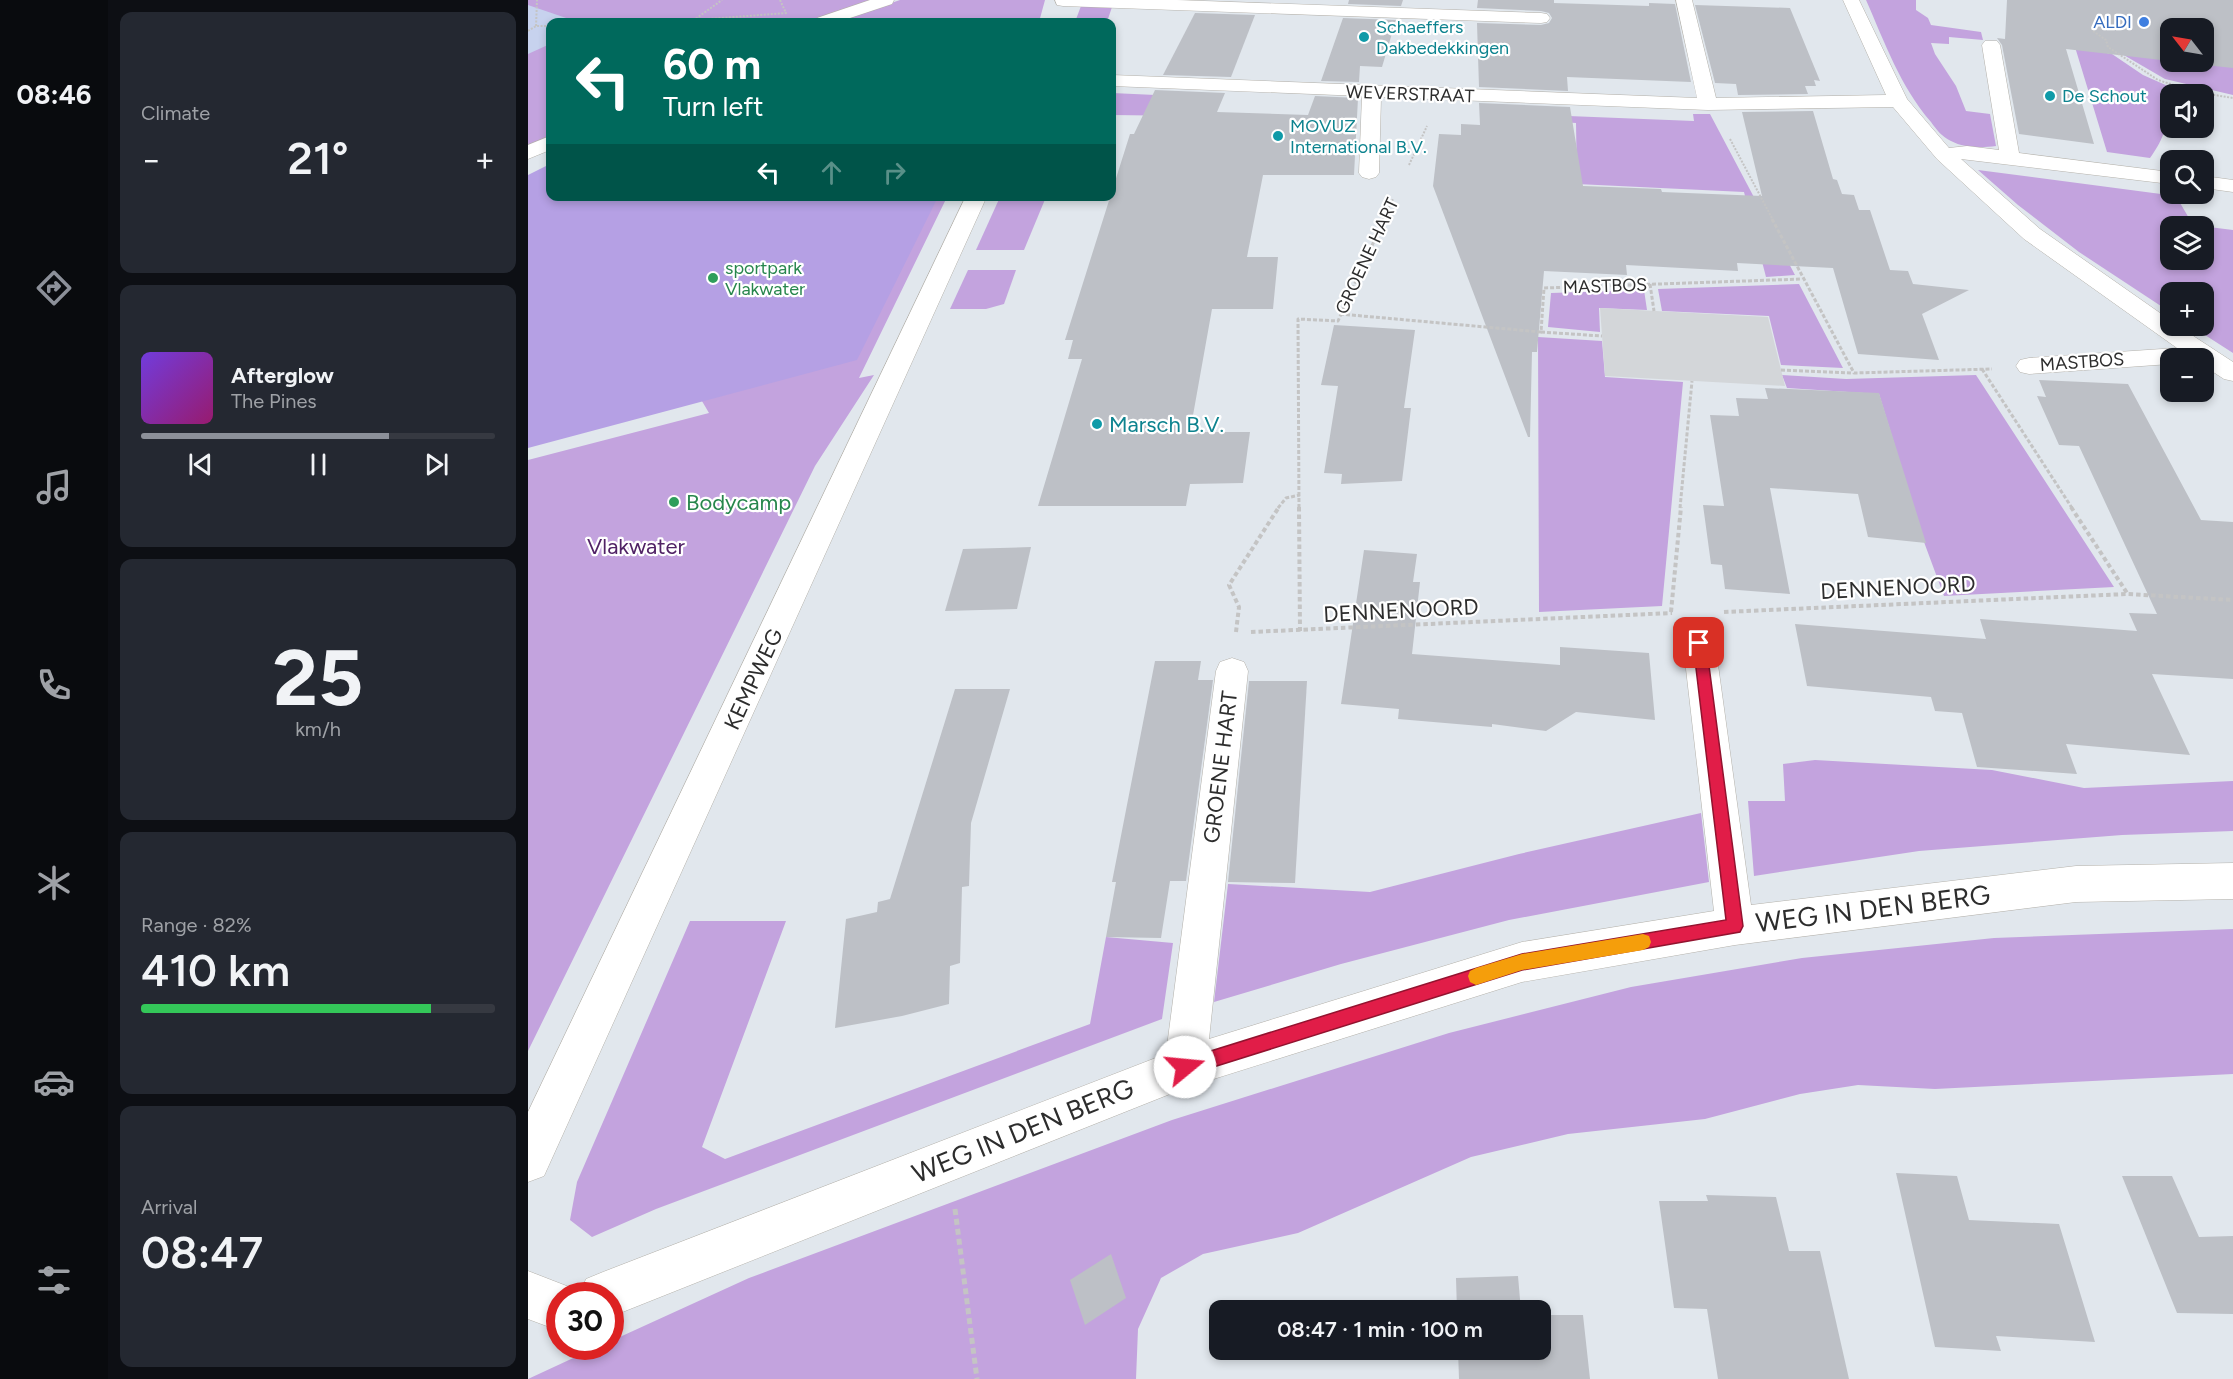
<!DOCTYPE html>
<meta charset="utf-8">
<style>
:root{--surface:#171b24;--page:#242831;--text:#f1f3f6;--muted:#9ea1a6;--line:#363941;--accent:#8c9099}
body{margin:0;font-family:Figtree,sans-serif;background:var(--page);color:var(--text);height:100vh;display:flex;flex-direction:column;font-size:22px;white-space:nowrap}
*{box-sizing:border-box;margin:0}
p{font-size:20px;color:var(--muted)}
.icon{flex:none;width:33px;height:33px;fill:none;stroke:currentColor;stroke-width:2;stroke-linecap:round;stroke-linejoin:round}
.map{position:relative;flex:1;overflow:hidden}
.sheet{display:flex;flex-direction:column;gap:12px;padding:12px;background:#0d0f14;width:420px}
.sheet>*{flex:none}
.guide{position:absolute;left:18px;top:18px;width:570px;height:183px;border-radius:12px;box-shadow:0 3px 9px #0003;background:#00695c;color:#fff;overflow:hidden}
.needle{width:39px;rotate:301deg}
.tools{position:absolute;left:1632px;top:18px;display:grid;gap:12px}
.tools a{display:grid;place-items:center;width:54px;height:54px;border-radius:12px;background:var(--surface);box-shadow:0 3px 9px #0003;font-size:30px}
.speed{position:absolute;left:18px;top:1282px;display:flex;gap:12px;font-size:30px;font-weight:700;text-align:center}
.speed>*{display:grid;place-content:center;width:78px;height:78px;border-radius:50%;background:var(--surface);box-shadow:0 3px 9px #0003;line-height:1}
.speed .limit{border:9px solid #d22;background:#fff;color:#111}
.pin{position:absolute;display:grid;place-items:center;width:51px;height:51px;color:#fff;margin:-26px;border-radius:12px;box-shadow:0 3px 9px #0006}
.me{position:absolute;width:66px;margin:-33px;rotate:73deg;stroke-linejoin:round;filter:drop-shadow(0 0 4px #0008)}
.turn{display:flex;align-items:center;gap:21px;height:126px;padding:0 18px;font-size:27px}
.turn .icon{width:78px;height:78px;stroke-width:2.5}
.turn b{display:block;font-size:42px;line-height:51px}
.lanes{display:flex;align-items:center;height:57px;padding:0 18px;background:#0003;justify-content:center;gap:30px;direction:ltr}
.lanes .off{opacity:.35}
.big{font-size:45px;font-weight:600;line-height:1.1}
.sheet .card{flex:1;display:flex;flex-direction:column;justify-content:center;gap:9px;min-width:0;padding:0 21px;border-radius:12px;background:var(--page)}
.sheet .dial{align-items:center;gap:0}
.dial b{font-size:78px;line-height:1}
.song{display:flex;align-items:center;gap:18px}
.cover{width:72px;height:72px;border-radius:9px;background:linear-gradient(135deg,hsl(260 70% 55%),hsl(320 70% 35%))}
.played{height:6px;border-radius:3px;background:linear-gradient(90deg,var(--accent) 70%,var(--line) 70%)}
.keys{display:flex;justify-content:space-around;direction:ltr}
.heat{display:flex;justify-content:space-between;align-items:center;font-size:33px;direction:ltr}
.charge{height:9px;border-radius:4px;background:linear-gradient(90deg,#34c759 82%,var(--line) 0)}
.trip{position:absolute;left:681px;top:1300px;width:342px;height:60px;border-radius:12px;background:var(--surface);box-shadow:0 3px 9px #0003;font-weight:600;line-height:60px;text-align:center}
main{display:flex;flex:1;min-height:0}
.tabs{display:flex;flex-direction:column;width:108px;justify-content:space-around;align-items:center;background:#090b0e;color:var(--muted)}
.tabs .icon{width:42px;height:42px}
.tabs .selected{color:var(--accent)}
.tabs b{font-size:27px;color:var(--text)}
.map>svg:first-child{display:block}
.green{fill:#c3a3de;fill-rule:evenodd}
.sand{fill:#c7d2ee}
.pitch{fill:#b5a0e4}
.plaza{fill:#d3d6d9}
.building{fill:#bdc0c6}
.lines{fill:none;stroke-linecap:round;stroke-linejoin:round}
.minor-casing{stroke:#b4b1aa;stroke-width:1}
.path-far3{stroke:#c4c4c4;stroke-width:2;stroke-dasharray:2 1.5;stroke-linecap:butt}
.path-far2{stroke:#c4c4c4;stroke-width:3;stroke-dasharray:4 2;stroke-linecap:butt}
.path-far1{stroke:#c4c4c4;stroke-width:4;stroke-dasharray:4.5 3;stroke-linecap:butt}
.path{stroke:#c4c4c4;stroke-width:5;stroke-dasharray:6 4;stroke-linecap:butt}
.minor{fill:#fff;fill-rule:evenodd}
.route{fill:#e11d48;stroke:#92132f;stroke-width:1.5}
.slow{fill:#f59e0b}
.shop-dot{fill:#3f7fe0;stroke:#fff;stroke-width:2}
.culture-dot{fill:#0f9aa8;stroke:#fff;stroke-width:2}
.leisure-dot{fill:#2e9e5b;stroke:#fff;stroke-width:2}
.labels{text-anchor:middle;stroke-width:4.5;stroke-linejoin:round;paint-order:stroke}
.far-shop-label{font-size:18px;fill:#366cbe;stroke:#fff;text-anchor:end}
.far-culture-label{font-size:18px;fill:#0d838f;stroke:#fff;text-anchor:start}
.far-street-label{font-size:18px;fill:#2d2d2d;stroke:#fff}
.far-leisure-label{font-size:18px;fill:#27864d;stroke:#fff;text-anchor:start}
.culture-label{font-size:22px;fill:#0d838f;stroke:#fff;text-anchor:start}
.leisure-label{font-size:22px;fill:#27864d;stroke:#fff;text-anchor:start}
.park-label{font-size:22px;fill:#502265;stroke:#fff}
.street-label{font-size:22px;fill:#2d2d2d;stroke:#fff}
.near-street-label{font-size:27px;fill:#2d2d2d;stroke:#fff}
</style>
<main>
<nav class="tabs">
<b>08:46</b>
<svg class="icon selected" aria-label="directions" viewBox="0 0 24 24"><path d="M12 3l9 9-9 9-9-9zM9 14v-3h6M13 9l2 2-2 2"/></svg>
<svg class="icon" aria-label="music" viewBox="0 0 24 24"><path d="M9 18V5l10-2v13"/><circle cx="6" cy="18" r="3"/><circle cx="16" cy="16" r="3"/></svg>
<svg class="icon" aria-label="phone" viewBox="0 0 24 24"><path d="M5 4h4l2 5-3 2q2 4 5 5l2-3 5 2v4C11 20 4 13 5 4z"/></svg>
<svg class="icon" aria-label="climate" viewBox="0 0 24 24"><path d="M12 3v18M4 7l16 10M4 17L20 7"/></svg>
<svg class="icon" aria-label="car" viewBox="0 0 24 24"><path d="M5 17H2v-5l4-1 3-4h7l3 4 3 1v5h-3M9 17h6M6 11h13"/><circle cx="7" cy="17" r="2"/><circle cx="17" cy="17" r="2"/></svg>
<svg class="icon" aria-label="filters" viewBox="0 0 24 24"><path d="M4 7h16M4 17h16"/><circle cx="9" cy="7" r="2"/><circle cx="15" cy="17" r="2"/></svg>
</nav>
<section class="sheet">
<div class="card"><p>Climate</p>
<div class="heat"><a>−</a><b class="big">21°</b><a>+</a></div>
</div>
<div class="card">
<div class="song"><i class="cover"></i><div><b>Afterglow</b><p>The Pines</p></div></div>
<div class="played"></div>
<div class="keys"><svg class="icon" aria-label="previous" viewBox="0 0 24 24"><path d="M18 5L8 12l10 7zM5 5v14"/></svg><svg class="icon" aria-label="pause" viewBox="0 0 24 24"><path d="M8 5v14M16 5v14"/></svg><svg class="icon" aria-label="next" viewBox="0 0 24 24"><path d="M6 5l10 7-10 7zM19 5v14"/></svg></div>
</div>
<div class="card dial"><b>25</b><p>km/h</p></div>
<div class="card"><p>Range · 82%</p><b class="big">410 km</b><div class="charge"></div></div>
<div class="card"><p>Arrival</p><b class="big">08:47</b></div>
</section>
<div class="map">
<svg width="1705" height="1379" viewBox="0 0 1705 1379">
<rect width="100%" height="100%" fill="#e1e7ed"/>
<g class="green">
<path d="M 0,0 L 344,0 L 283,22 L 22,22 L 22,138 L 0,149 Z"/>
<path d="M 372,0 L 517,0 L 511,22 L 309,22 Z"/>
<path d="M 1338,0 L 1388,0 L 1388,10 L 1400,18 L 1403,25 L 1453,32 L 1455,40 L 1421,37 L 1421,44 L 1403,43 L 1407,54 L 1428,86 L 1438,111 L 1462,114 L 1468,146 C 1454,148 1436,148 1423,141 C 1414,137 1408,129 1403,122 C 1372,86 1357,43 1338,0 Z"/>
<path d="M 553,6 L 584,7 L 579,22 L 547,22 Z"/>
<path d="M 1547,47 L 1584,54 L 1615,75 L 1658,94 L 1636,97 C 1643,120 1636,139 1622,158 L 1579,152 Z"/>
<path d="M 1594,54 L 1705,67 L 1705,95 L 1637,79 Z"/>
<path d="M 584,93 L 671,97 L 663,116 L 584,115 Z"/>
<path d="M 1165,114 L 1182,114 L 1267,275 L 1238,277 L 1216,192 L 1049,184 L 1048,123 L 1015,121 L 1015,115 L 1166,121 Z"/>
<path d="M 1450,170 L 1648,196 L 1665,225 L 1705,230 L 1705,353 L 1663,326 L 1676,326 L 1676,292 L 1642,292 L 1642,312 L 1551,252 L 1490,205 ZM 1676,226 L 1676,260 L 1642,260 L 1642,226 Z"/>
<path d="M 371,197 L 419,197 L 331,378 L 346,375 L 287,466 L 0,1051 L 0,460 L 181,413 L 171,396 Z"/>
<path d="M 472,197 L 518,197 L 496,250 L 448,250 Z"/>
<path d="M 440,270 L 488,270 L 476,304 L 458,309 L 422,309 Z"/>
<path d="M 1271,284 L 1315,368 L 1253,365 L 1241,316 L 1134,311 L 1130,289 Z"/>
<path d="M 1116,290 L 1119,310 L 1071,308 L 1072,332 L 1020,327 L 1023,293 Z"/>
<path d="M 1010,337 L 1074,341 L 1077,377 L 1155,382 L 1134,606 L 1011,612 Z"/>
<path d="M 1254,375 L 1318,379 L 1448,375 L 1586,587 L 1416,596 L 1396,542 L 1351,394 L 1259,388 Z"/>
<path d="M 1287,760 L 1464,770 L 1556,788 L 1705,781 L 1705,831 L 1594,835 L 1391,851 L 1226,876 L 1220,801 L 1257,801 L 1255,764 Z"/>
<path d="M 1173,813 L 1181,882 L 981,920 L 813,964 L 686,1002 L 700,884 L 842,892 L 991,854 Z"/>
<path d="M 162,921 L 258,921 L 174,1147 L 197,1159 L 562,1024 L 578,937 L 645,943 L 634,1019 L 128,1209 L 64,1237 L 42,1220 L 49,1182 Z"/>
<path d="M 1705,929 L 1705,1074 L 1407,1089 L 1330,1085 L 1272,1094 L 1177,1119 L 1040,1134 L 943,1157 L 770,1233 L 675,1254 L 633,1278 L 610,1329 L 608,1379 L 0,1379 L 69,1347 L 82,1347 L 83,1341 L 221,1278 L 644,1120 L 921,1033 L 1103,987 L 1274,958 L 1466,938 Z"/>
</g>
<path class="sand" d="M 0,5 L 44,20 L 46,22 L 22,22 L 22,44 L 0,54 Z"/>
<path class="pitch" d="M 22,164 L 22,196 L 410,197 L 329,360 L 0,448 L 0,175 Z"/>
<path class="plaza" d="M 1072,308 L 1240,317 L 1257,386 L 1077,376 Z"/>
<g class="building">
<path d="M 821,0 L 875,0 L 873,6 L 820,4 Z"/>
<path d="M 950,0 L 1026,0 L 1026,3 L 1121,6 L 1121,3 L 1147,4 L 1163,82 L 1039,77 L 1040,91 L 951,87 L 949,23 L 1013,25 L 1021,23 L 1024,18 L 1021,13 L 1013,11 L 949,8 Z"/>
<path d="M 1479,0 L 1705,0 L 1705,68 L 1648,62 L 1676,62 L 1676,28 L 1642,28 L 1642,61 L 1538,49 L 1566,144 L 1491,134 L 1474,45 L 1469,38 L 1477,39 Z"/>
<path d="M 1167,5 L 1262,8 L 1292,81 L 1286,80 L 1288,86 L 1277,86 L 1280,94 L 1210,95 L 1208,84 L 1187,83 Z"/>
<path d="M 667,13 L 727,15 L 703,77 L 635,75 Z"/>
<path d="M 815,18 L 868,20 L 854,67 L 832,66 L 831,82 L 793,81 Z"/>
<path d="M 627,90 L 697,93 L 689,112 L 780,115 L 787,96 L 830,98 L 826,175 L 735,175 L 719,257 L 750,257 L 745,309 L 684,309 L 662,432 L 722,432 L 715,483 L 662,484 L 658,506 L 510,506 L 554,359 L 540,359 L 545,340 L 537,340 L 602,134 L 606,134 Z"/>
<path d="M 951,103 L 1042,107 L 1055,186 L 1133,189 L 1134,192 L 1234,196 L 1214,112 L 1285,111 L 1305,179 L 1309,180 L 1314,194 L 1326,195 L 1331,210 L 1342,210 L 1362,270 L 1380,271 L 1385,284 L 1441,290 L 1394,314 L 1411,360 L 1330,354 L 1305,268 L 1209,263 L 1210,271 L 1098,265 L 1099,275 L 1016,271 L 1009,352 L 1004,352 L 1002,437 L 1000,437 L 905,186 L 911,134 L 933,135 L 933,124 L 952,125 Z"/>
<path d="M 806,325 L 887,330 L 876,408 L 883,408 L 874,481 L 813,484 L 814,474 L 796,473 L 810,386 L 793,385 Z"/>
<path d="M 1511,380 L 1600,384 L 1673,520 L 1705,522 L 1705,679 L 1624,674 L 1662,755 L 1538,744 L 1549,774 L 1449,767 L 1434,713 L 1407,711 L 1403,697 L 1279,686 L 1267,624 L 1458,639 L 1452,619 L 1609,631 L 1601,613 L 1629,614 L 1551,446 L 1531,445 L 1509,396 L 1518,397 Z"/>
<path d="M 1237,388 L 1351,393 L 1398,543 L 1340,537 L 1330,494 L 1242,488 L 1262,594 L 1197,589 L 1194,565 L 1183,564 L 1175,505 L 1196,506 L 1182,415 L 1211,416 L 1208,398 L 1240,399 Z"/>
<path d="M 503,547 L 489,609 L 417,611 L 435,549 Z"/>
<path d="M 836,550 L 889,554 L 885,582 L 892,582 L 884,654 L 1032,665 L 1032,647 L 1121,653 L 1127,720 L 1048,712 L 1018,731 L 964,724 L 964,727 L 870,719 L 871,709 L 813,704 Z"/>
<path d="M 627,661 L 673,661 L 670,680 L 685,680 L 658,881 L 642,881 L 633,938 L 578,937 L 588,882 L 584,882 Z"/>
<path d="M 721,681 L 779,681 L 767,883 L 700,882 Z"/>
<path d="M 427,689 L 482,689 L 443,823 L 441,886 L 434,887 L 432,963 L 422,966 L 421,1004 L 374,1016 L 307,1028 L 318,919 L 349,912 L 350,902 L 362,899 Z"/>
<path d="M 1368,1173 L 1429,1176 L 1441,1220 L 1531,1224 L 1567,1342 L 1468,1336 L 1473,1351 L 1407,1347 Z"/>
<path d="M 1594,1176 L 1644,1176 L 1671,1237 L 1705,1236 L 1705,1314 L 1649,1313 Z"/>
<path d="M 1178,1195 L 1248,1197 L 1261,1251 L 1292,1251 L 1321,1379 L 1190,1379 L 1179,1309 L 1146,1308 L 1131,1201 L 1180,1201 Z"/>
<path d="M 583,1254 L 598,1298 L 557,1325 L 542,1280 Z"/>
<path d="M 990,1276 L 993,1311 L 929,1311 L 928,1278 Z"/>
<path d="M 1012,1315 L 1055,1315 L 1062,1379 L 931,1379 L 930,1350 L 1012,1350 Z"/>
</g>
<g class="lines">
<g class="minor-casing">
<g id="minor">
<path d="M 342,0 L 366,0 L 364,4 L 310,22 L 286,22 L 289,18 Z"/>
<path d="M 527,0 L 649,0 L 1013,13 L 1019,14 L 1022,18 L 1019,22 L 1013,23 L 535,6 L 529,5 Z"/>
<path d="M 1148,0 L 1164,0 L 1188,98 L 1358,95 L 1315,0 L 1331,0 L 1379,99 L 1421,148 L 1439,146 L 1471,150 L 1454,45 L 1457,41 L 1469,41 L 1472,45 L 1491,153 L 1642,172 L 1642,184 L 1433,159 L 1512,229 L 1642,320 L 1642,326 L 1650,326 L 1705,362 L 1705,381 L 1696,379 L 1676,366 L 1676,358 L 1642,358 L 1642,364 L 1501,374 L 1492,372 L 1488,366 L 1492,360 L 1501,358 L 1649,348 L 1496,239 L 1409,159 L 1365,107 L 1180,110 L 853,97 L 851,173 L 848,177 L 841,179 L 834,177 L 831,173 L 834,96 L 584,86 L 584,75 L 1169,98 Z"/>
<path d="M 22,136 L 22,150 L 0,159 L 0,145 Z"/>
<path d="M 1676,176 L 1705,180 L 1705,192 L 1676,188 Z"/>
<path d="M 438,196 L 459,196 L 16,1176 L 0,1182 L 0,1112 Z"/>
<path d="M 1171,630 L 1182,634 L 1187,643 L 1223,905 L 1548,866 L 1705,863 L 1705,899 L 1548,902 L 1207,945 L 994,982 L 657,1088 L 82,1317 L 82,1296 L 51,1296 L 58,1279 L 75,1272 L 638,1054 L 688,671 L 692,662 L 704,658 L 716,662 L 720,671 L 681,1039 L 994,942 L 1186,911 L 1155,643 L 1160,634 Z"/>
<path d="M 0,1271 L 49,1290 L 51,1296 L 32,1296 L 32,1331 L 0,1319 Z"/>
</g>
</g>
<g class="path-far3">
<path d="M 252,0 L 258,13"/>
<path d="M 166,20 L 259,13"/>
<path d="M 151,22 L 166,20 L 194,0"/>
<path d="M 8,26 L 9,0"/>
<path d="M 0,31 L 8,26 L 22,26"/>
<path d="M 1565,31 L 1578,40 L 1580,47 L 1630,80 L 1668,92 L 1668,94"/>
<path d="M 1668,92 L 1705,98"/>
<path d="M 1202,139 L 1245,220"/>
<path d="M 881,165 L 899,126"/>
<path d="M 855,220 L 865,199"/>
</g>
<g class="path-far2">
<path d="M 1244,219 L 1326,373 L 1464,369"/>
<path d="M 1122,284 L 1126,311"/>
<path d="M 812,314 L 1013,332 L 1016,288 L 1274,279"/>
<path d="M 1013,332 L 1074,336"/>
<path d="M 1454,369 L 1544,508"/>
<path d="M 1253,370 L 1325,373"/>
<path d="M 750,508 L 758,498 L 772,495"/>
<path d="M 771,508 L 770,319 L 810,321 L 856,219"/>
<path d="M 1152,508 L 1164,381"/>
</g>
<g class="path-far1">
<path d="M 771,507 L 772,631"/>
<path d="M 1543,507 L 1599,593"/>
<path d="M 1143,612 L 1153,507"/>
<path d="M 1196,612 L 1599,594 L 1705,600"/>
<path d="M 708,632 L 711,607 L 701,585 L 751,507"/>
<path d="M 723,632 L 1144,613"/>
</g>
<path class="path" d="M 427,1209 L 449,1379"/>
<use href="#minor" class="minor"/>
</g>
<path class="route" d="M 1171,638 L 1178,643 L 1215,926 L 1212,932 L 994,970 L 657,1076 L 651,1073 L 648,1067 L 651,1061 L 657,1059 L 994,954 L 1198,920 L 1165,643 Z"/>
<path class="slow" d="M 1115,934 L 1121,936 L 1123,942 L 1121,947 L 1115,950 L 994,970 L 948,985 L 942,982 L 940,976 L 942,971 L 948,968 L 994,954 Z"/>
<circle class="shop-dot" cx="1616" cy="22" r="6"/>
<g class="culture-dot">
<circle cx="836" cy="37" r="6"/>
<circle cx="1522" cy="96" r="6"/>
<circle cx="750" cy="136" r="6"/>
<circle cx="569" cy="424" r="6"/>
</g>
<g class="leisure-dot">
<circle cx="185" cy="278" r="6"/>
<circle cx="146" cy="502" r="6"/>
</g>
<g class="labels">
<g class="far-shop-label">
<text x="1604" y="28">ALDI</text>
</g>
<g class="far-culture-label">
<text x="848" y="33">Schaeffers<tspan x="848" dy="21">Dakbedekkingen</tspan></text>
<text x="1534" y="102">De Schout</text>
<text x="762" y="132">MOVUZ<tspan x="762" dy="21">International B.V.</tspan></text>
</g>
<g class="far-street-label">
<text transform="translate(882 94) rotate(2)" y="6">WEVERSTRAAT</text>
<text transform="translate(839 256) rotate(-65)" y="6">GROENE HART</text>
<text transform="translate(1077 286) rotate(-2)" y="6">MASTBOS</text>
<text transform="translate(1554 362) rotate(-4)" y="6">MASTBOS</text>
</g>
<g class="far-leisure-label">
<text x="197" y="274">sportpark<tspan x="197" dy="21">Vlakwater</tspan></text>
</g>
<g class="culture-label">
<text x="581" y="432">Marsch B.V.</text>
</g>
<g class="leisure-label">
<text x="158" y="510">Bodycamp</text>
</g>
<g class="park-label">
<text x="108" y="554">Vlakwater</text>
</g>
<g class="street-label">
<text transform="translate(1370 587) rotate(-3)" y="8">DENNENOORD</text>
<text transform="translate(873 610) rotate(-3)" y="8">DENNENOORD</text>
<text transform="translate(225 679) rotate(-65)" y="8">KEMPWEG</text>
<text transform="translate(692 767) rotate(-83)" y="8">GROENE HART</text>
</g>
<g class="near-street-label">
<text transform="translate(1345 909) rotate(-7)" y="9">WEG IN DEN BERG</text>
<text transform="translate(495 1131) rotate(-22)" y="9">WEG IN DEN BERG</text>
</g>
</g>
</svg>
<div class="tools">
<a><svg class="needle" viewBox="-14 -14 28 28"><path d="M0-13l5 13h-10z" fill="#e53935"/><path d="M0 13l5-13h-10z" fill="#9ea1a6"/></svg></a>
<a><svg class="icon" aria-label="sound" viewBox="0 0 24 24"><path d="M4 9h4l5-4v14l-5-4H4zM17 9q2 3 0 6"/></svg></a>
<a><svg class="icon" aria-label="search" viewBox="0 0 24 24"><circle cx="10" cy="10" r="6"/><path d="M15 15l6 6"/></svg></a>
<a><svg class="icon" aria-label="layers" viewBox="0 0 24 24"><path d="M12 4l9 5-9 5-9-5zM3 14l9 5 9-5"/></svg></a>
<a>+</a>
<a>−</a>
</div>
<div class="speed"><div class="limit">30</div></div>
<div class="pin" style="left:1171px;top:643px;background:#d93025"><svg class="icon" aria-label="arrive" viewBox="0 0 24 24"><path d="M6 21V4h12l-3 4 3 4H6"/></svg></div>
<svg class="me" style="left:657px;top:1067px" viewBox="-20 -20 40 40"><circle r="19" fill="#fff"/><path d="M0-13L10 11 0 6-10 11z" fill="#e11d48"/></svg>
<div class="trip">08:47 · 1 min · 100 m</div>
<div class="guide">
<div class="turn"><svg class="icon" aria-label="left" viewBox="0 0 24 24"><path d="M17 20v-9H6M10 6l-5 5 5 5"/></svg><div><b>60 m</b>Turn left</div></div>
<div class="lanes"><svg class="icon" aria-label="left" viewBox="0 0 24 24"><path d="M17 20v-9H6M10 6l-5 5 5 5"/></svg><svg class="icon off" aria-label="ahead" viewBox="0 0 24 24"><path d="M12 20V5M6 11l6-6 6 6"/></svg><svg class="icon off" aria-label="right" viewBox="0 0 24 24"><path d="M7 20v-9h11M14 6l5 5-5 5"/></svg></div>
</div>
</div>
</main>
